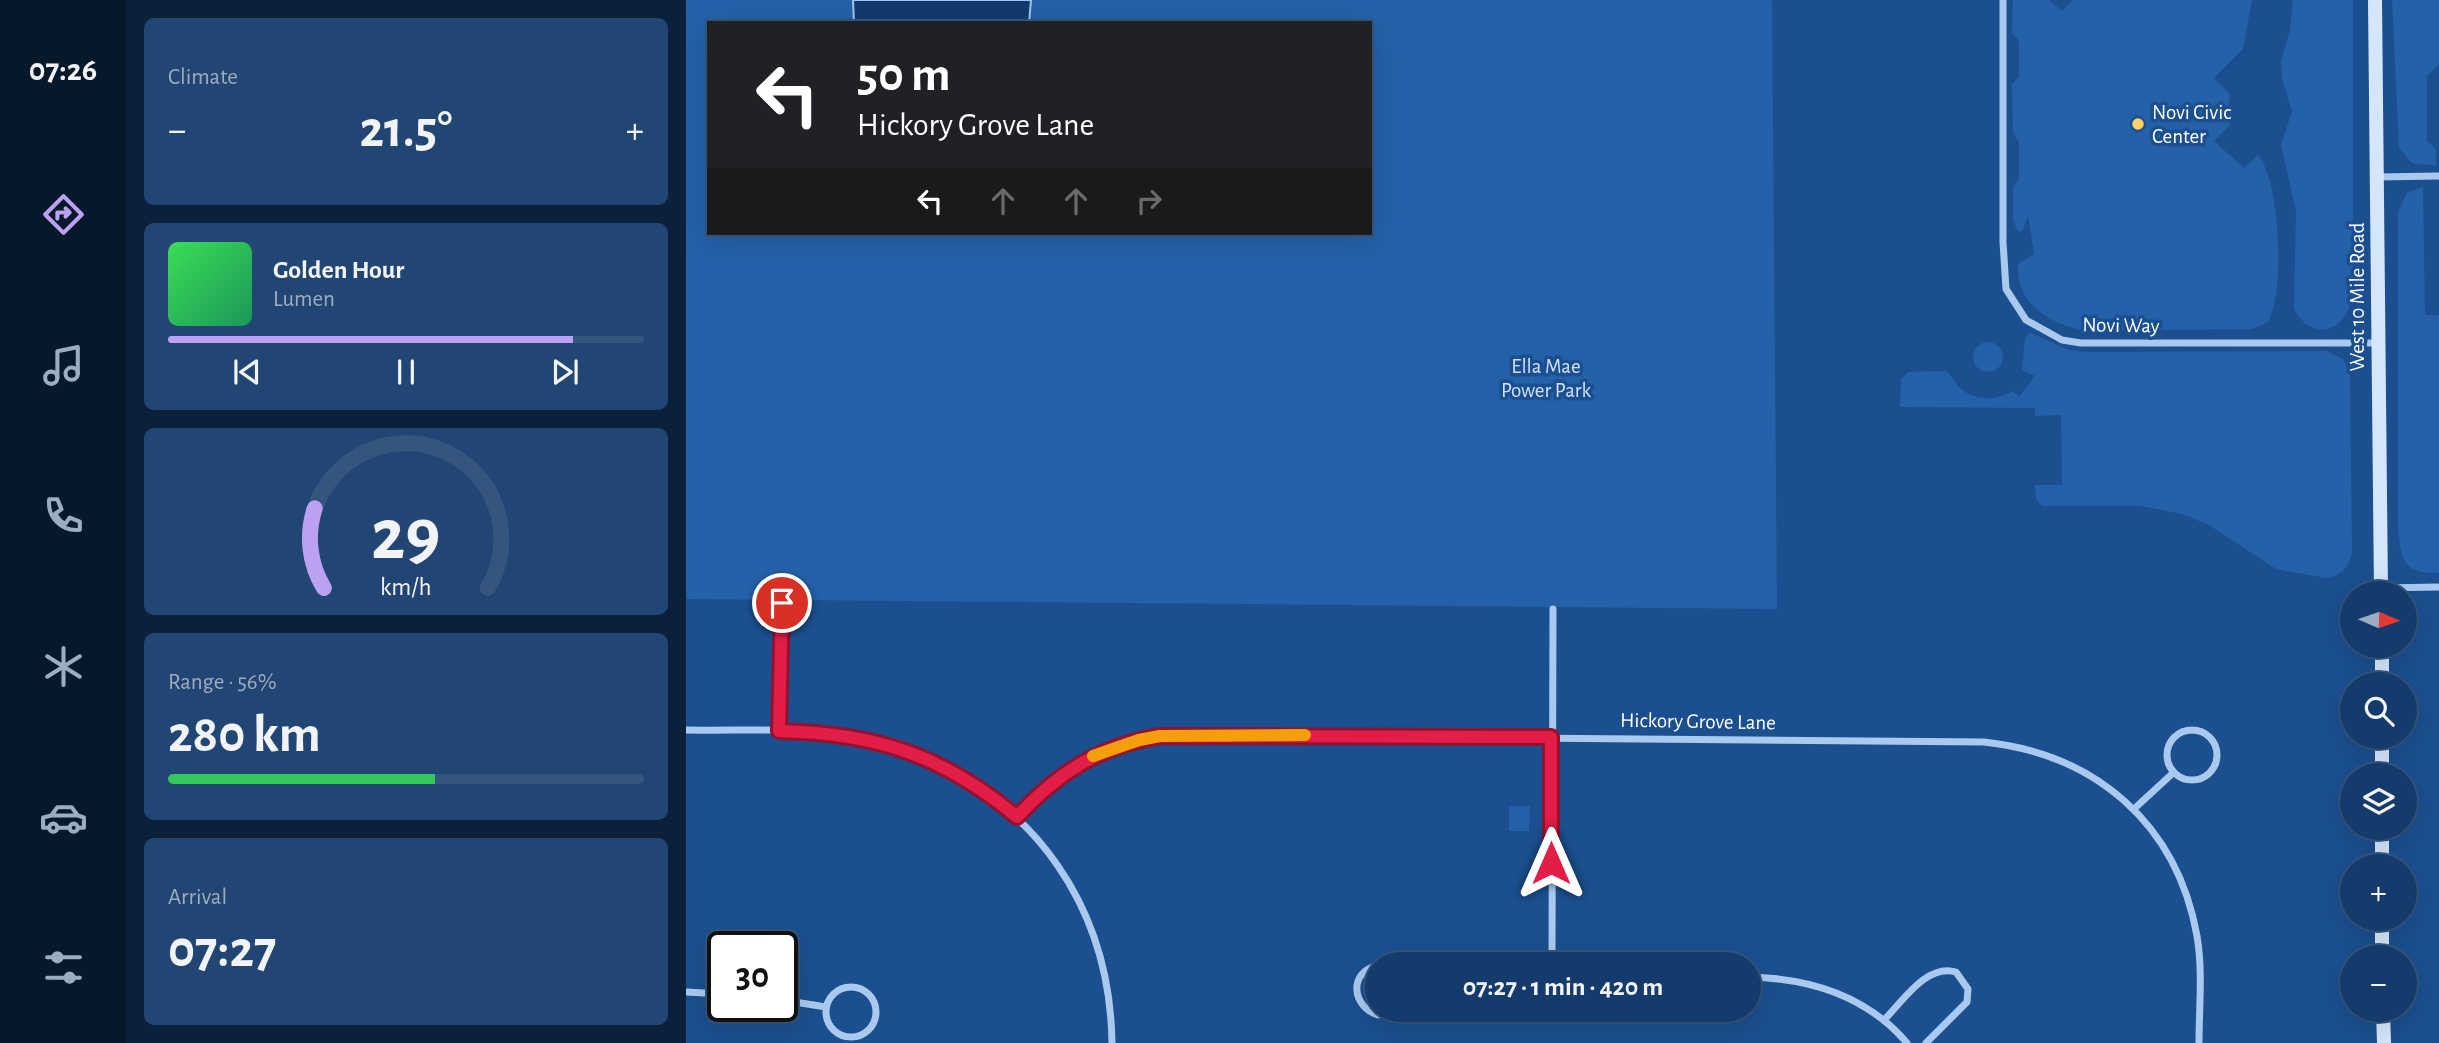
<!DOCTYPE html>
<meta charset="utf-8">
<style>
:root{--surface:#143b6b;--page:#214673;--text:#f1f3f6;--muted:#9dadc1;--line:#33557e;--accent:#bca0f2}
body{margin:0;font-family:"Alegreya Sans",sans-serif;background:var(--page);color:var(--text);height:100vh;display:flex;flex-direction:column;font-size:26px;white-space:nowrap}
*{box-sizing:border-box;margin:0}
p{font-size:23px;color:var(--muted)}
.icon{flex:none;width:38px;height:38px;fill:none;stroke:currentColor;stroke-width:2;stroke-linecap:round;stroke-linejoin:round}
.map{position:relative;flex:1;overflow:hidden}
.panel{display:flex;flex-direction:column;gap:18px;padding:18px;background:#0b203b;width:560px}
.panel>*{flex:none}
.hud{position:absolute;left:21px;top:21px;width:665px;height:214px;border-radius:0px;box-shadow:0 7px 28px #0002,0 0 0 2px var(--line);background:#202124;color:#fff;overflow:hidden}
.needle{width:46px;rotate:92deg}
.controls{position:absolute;left:1654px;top:581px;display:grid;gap:14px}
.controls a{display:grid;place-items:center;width:77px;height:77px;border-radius:50%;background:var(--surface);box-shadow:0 7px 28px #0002,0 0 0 2px var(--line);font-size:35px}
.speed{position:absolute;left:21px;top:931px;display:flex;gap:14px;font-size:35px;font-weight:700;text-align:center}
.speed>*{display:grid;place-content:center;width:91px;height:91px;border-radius:50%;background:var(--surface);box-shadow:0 7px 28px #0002,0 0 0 2px var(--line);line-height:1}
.speed .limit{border:4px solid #111;border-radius:10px;background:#fff;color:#111}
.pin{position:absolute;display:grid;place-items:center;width:60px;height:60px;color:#fff;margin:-30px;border:4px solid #fff;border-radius:50%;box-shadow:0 2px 7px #0007}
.me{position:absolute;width:77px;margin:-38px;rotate:0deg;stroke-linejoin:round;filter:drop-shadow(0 0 5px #0008)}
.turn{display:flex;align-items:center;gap:24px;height:147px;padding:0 35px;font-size:32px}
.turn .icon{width:91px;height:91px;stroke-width:2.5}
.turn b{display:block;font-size:49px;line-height:60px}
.lanes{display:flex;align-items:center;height:66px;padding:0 35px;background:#0003;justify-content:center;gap:35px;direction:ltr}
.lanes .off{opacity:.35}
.big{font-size:52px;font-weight:700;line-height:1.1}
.panel .widget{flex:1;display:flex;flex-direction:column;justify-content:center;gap:10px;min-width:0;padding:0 24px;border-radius:10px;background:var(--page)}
.panel .dial{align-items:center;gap:0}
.dial svg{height:182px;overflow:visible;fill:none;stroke:var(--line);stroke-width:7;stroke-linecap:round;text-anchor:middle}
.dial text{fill:var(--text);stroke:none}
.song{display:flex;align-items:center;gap:21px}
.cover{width:84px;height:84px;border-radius:10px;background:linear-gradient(135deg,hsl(130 70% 55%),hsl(150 70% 35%))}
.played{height:7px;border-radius:4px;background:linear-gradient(90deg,var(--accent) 85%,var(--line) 85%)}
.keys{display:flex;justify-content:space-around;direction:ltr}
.heat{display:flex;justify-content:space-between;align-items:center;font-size:38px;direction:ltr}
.charge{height:10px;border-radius:5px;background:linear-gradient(90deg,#34c759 56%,var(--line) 0)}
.trip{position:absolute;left:679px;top:952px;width:396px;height:70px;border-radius:35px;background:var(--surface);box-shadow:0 7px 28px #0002,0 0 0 2px var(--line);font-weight:700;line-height:70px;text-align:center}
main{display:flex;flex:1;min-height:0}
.tab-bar{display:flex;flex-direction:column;width:126px;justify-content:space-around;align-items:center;background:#08182b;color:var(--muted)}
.tab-bar .icon{width:49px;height:49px}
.tab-bar .active{color:var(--accent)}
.tab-bar b{font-size:32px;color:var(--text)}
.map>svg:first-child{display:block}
.green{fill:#2461a8;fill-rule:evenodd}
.water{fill:#123a6d;stroke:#9cc4f0;stroke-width:2}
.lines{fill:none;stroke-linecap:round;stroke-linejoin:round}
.minor{stroke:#a9c9ee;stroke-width:7}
.secondary{stroke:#d6e6fa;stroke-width:14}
.route-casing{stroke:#92132f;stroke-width:18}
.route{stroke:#e11d48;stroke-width:12}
.slow{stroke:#f59e0b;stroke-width:12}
.poi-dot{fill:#ffd166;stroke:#1b4f8f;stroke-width:2.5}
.labels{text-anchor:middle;stroke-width:7;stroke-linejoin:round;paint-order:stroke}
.poi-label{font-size:21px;fill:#fff;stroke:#1b4f8f;text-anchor:start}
.street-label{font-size:21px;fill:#fff;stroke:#1b4f8f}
.park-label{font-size:21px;fill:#cfe3fa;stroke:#1b4f8f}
</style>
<main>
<nav class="tab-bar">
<b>07:26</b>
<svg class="icon active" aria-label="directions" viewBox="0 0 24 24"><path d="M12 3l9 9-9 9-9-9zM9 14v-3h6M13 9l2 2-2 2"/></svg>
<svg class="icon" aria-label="music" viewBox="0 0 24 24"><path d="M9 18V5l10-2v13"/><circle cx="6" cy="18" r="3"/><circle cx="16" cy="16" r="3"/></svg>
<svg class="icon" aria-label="phone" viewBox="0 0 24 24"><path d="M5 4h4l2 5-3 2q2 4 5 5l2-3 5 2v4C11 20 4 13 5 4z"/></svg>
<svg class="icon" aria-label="climate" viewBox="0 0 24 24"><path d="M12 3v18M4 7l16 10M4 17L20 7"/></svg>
<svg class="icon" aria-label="car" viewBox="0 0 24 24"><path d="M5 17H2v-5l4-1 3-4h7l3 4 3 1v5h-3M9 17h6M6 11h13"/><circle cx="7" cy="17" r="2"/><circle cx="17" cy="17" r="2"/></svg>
<svg class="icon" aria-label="filters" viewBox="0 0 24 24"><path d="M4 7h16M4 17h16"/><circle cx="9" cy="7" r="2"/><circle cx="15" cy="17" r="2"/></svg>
</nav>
<section class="panel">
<div class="widget"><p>Climate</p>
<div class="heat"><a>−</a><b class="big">21.5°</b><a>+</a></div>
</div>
<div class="widget">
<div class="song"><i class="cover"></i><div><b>Golden Hour</b><p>Lumen</p></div></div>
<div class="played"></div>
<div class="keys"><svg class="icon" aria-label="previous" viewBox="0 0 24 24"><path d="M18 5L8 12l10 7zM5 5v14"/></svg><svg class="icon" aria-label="pause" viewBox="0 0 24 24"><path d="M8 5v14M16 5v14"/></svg><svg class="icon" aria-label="next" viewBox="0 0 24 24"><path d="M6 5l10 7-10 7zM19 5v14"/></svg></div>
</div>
<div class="widget dial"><svg viewBox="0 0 100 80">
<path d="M14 69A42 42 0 1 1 86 69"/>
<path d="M14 69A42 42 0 0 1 10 34" stroke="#bca0f2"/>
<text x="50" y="56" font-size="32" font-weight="700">29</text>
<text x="50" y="72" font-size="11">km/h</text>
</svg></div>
<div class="widget"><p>Range · 56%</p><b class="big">280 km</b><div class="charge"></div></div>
<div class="widget"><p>Arrival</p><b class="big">07:27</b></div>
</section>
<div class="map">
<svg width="1753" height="1043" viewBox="0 0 1753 1043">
<rect width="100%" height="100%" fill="#1b4f8f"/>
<g class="green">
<path d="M 0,0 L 1086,0 L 1091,609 L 0,599 ZM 23,23 L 684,23 L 684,233 L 23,233 Z"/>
<path d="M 1327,0 L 1363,0 L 1376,11 L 1387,0 L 1566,0 L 1557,49 L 1528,78 L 1544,94 L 1541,115 L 1545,124 L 1528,141 L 1558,168 L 1572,155 C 1594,179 1600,298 1581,323 L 1566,329 L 1402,331 C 1367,326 1329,305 1332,264 L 1348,254 L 1342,215 L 1336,232 L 1331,230 L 1327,220 L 1327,187 L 1333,179 L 1333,142 L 1327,133 L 1326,84 L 1333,77 L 1333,41 L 1326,33 Z"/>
<path d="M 1607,0 L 1667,0 L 1667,281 C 1666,292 1666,304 1660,314 C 1645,339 1619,331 1608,309 L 1610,211 L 1595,145 L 1606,111 L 1596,79 L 1595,61 L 1604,30 Z"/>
<path d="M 1706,0 L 1753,0 L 1753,64 L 1741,76 L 1741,140 L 1750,150 L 1750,165 L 1727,164 L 1713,148 Z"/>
<path d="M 1737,187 L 1739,315 L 1753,315 L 1753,573 C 1717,574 1715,560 1712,528 L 1712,212 L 1721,193 Z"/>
<path d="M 1344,333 L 1383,350 L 1399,352 L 1641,351 L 1657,359 L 1664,373 L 1666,553 C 1662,568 1655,576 1640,578 L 1590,569 L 1523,525 L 1496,514 L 1456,506 L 1356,506 L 1350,499 L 1349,485 L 1376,485 L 1375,415 L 1349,416 L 1349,408 L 1214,407 L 1215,379 L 1222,372 L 1260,371 C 1266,375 1267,380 1271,385 C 1286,402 1309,401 1327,391 L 1333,397 L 1349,376 L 1336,370 L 1339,338 Z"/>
<circle cx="1302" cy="357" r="15"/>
<path d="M 823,806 L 844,806 L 843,831 L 823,831 Z"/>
</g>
<path class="water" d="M 167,0 L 345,0 L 343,23 L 168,23 Z"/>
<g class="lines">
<g class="minor">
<path d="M 1317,0 L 1317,242 L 1320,289 L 1340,320 L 1376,340 L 1395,343 L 1692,343"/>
<path d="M 1691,177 L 1753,176"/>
<path d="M 1694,588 L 1753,587"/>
<circle cx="1506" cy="755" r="25"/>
<path d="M 0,730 C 54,731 111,727 164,735 C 185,738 205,746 225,754 C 350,800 424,909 426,1043"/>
<path d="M 93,731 L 96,603"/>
<path d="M 1449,808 L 1487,773"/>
<path d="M 331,817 C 375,769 424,741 490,735 L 1298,742 C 1410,754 1491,824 1511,936 C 1517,971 1513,1008 1513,1043"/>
<path d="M 866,964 L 867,609"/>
<path d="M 691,966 C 662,972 666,1007 692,1015 L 709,1010"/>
<path d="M 1062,977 C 1124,978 1180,995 1221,1043"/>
<circle cx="165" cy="1012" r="25"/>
<path d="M 0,992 L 37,994"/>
<path d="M 96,1000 L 140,1007"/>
<path d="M 1198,1020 C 1217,1001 1241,963 1270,972 L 1282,989 L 1281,1002 L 1240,1043"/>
</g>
<g class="secondary">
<path d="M 1689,0 L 1695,593"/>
<path d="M 1696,646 L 1696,684"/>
<path d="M 1696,737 L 1696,775"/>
<path d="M 1696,828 L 1696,866"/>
<path d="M 1696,919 L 1696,957"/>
<path d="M 1697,1010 L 1698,1043"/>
</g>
</g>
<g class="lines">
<g class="route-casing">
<path id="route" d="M 96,603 L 93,731 C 189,733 257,755 331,817 C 371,773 414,746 474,736 L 865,737 L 865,863"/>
</g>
<use href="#route" class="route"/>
<path class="slow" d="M 407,756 L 453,740 L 474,736 L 619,735"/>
</g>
<circle class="poi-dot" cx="1452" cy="124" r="7"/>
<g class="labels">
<g class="poi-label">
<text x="1466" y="119">Novi Civic<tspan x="1466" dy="24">Center</tspan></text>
</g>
<g class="street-label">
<text transform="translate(1671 297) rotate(-90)" y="7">West 10 Mile Road</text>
<text transform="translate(1435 325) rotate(1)" y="7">Novi Way</text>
<text transform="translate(1012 721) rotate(1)" y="7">Hickory Grove Lane</text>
</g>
<g class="park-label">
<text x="860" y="373">Ella Mae<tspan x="860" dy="24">Power Park</tspan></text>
</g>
</g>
</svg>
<div class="controls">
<a><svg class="needle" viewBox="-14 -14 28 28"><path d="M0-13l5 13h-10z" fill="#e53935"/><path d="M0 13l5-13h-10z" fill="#9dadc1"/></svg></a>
<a><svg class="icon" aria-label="search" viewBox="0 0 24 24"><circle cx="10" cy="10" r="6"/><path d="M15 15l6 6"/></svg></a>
<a><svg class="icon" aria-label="layers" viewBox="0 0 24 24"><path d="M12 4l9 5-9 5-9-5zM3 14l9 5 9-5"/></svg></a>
<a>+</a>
<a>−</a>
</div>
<div class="speed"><div class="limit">30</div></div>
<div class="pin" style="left:96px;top:603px;background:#d93025"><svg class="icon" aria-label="arrive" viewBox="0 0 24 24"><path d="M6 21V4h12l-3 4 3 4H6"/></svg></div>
<svg class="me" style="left:865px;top:863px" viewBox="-20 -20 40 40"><path d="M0-17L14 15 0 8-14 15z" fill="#e11d48" stroke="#fff" stroke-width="4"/></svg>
<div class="trip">07:27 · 1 min · 420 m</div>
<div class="hud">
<div class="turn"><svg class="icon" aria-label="left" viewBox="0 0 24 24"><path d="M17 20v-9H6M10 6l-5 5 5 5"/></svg><div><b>50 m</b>Hickory Grove Lane</div></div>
<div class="lanes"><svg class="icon" aria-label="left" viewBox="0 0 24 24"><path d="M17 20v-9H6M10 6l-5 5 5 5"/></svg><svg class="icon off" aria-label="ahead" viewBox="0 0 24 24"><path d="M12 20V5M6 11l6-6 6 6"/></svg><svg class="icon off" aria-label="ahead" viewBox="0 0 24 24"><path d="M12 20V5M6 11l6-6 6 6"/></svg><svg class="icon off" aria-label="right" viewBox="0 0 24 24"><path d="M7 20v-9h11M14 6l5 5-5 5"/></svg></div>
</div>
</div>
</main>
